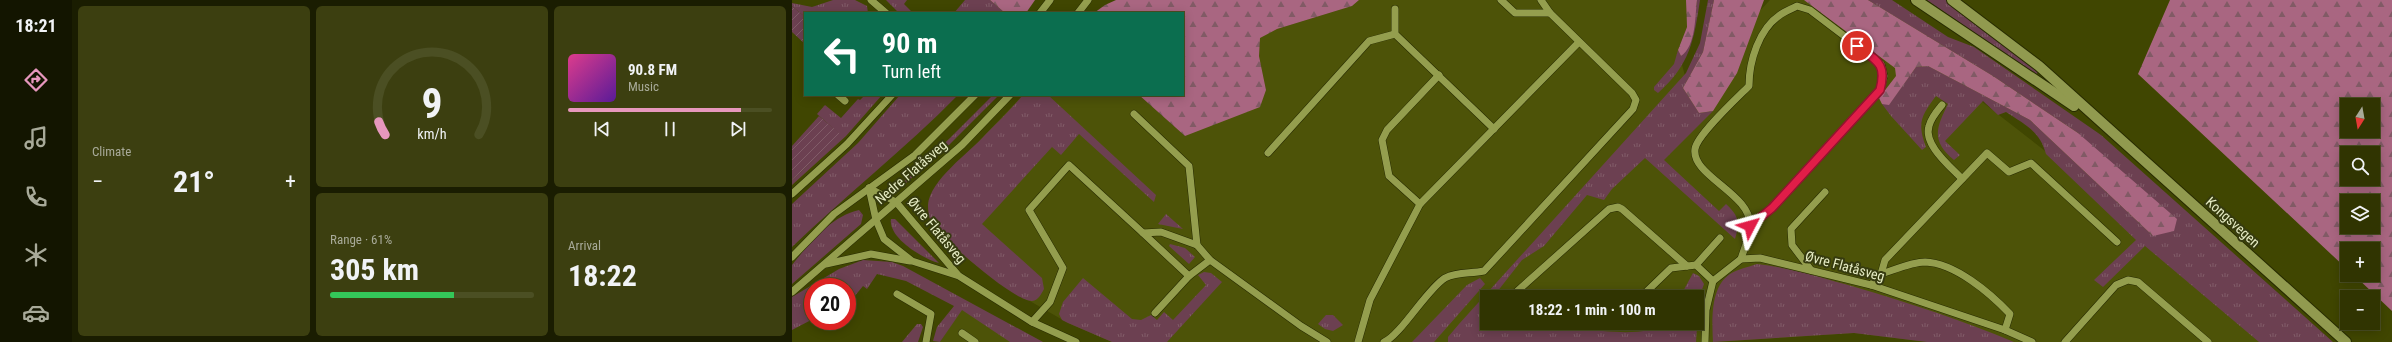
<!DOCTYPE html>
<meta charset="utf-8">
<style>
:root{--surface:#303401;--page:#3c3f10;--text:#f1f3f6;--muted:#a8aa99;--line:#4b4f23;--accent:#e797bd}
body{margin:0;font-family:"Roboto Condensed",sans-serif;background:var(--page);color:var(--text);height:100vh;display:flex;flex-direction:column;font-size:15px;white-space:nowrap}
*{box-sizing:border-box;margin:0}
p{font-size:13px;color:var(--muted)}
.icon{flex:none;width:22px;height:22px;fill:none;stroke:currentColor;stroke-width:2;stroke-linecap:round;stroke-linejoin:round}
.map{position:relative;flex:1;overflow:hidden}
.panel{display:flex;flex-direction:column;gap:6px;padding:6px;background:#1a1d01;width:720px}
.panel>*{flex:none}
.top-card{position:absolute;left:12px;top:12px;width:380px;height:84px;border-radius:0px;box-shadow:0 2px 10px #0003,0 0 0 1px var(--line);background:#0b6e4f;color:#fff;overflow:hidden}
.needle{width:26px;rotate:191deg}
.tools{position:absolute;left:1548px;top:98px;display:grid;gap:8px}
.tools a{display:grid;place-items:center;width:40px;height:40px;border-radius:0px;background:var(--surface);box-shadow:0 2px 10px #0003,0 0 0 1px var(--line);font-size:20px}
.speed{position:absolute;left:12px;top:278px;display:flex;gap:8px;font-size:20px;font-weight:700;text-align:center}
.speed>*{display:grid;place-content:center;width:52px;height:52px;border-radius:50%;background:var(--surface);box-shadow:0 2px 10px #0003,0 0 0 1px var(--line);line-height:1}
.speed .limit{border:6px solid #d22;background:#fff;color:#111}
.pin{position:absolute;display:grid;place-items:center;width:34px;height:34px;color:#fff;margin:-17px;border:2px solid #fff;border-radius:50%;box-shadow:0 1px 4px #0007}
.me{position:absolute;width:44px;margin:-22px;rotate:51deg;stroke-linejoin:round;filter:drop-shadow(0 0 3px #0008)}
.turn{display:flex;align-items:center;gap:14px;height:84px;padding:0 12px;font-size:18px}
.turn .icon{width:52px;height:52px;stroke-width:2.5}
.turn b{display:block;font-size:28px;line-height:34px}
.big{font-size:30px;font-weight:700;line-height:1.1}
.panel .widget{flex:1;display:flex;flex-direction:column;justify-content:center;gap:6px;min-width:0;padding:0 14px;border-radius:6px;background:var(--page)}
.panel .dial{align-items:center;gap:0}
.dial svg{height:104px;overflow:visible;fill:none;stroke:var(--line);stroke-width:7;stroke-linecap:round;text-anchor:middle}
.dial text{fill:var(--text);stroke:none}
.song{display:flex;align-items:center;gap:12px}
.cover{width:48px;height:48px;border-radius:6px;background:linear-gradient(135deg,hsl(330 70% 55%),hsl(270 70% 35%))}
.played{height:4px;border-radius:2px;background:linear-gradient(90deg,var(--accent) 85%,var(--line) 85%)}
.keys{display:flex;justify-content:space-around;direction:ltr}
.heat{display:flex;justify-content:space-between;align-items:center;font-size:22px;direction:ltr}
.charge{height:6px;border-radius:3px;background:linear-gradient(90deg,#34c759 61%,var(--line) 0)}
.panel .tiles{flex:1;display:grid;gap:6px;grid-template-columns:repeat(3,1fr)}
.widget:first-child{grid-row:span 2}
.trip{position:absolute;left:688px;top:290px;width:224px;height:40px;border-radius:0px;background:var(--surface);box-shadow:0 2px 10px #0003,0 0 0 1px var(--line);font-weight:700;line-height:40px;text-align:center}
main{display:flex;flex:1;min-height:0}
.tab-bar{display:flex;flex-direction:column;width:72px;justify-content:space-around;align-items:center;background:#131500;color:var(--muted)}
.tab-bar .icon{width:28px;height:28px}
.tab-bar .current{color:var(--accent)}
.tab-bar b{font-size:18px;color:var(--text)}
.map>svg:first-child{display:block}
.built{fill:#4d5308;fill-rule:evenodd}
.grass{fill:url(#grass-tufts)}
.forest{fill:url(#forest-firs);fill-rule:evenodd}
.garden{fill:url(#garden-furrows)}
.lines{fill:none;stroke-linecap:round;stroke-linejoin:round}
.minor-casing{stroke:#272b00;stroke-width:8}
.major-casing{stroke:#272b00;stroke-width:12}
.minor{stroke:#949e4e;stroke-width:7}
.major{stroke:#919a4f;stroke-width:10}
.route-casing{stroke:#92132f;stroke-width:10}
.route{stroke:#e11d48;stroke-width:7}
.labels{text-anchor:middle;stroke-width:4;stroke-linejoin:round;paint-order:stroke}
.street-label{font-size:14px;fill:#e6ecc4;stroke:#363b0f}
</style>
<main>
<nav class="tab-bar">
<b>18:21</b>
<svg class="icon current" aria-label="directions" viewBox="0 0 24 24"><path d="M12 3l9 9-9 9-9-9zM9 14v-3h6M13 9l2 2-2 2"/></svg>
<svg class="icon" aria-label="music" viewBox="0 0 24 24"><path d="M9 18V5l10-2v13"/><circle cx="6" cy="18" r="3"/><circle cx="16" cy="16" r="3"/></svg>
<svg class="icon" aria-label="phone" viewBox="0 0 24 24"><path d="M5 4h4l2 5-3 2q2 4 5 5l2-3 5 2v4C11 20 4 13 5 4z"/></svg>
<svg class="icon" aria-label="climate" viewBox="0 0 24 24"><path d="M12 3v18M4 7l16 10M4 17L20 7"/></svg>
<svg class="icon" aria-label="car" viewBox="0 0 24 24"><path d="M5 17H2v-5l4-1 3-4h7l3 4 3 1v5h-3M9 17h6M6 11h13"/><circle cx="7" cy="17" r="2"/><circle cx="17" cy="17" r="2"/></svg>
</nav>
<section class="panel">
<div class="tiles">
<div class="widget"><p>Climate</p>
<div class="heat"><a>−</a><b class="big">21°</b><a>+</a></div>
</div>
<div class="widget dial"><svg viewBox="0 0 100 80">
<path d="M14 69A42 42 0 1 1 86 69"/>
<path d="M14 69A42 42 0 0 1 9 59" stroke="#e797bd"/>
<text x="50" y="56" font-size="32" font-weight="700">9</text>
<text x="50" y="72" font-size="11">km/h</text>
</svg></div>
<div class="widget">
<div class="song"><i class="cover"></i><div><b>90.8 FM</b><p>Music</p></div></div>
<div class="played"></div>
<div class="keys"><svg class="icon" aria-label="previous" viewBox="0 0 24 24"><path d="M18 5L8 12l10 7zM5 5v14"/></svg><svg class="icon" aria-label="pause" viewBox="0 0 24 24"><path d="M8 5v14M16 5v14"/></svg><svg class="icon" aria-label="next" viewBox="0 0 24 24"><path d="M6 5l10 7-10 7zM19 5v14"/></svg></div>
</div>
<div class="widget"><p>Range · 61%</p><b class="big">305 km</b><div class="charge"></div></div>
<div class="widget"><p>Arrival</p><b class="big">18:22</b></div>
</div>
</section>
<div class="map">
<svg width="1600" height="342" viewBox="0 0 1600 342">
<defs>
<pattern id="grass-tufts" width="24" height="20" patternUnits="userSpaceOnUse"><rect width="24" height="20" fill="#6c4051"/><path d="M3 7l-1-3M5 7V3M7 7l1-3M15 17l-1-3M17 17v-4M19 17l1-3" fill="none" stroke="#815c68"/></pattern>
<pattern id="forest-firs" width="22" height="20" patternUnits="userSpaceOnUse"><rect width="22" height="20" fill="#a96681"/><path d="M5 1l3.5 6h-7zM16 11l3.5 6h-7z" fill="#815a65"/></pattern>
<pattern id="garden-furrows" width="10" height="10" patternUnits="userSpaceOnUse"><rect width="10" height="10" fill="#6c4051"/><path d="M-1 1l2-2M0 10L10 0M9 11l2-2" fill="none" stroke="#815c68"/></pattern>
</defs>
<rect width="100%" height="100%" fill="#404601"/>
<g class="built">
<path d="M 567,0 L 894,0 L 895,27 L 886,50 L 896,87 L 978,0 L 1059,0 L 1284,175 L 1484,342 L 1135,342 L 1062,333 L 925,342 L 320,342 L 276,323 L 212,286 L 176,259 L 140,224 L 136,203 L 145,185 L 231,95 L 256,95 L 259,97 L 261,95 L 347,95 L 393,136 L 474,90 L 467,56 L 467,38 L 485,29 L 560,6 ZM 695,297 L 905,297 L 905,323 L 695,323 Z"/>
<path d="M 181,305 L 215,324 L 251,342 L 148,342 L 169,310 Z"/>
</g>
<g class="grass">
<path d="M 41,0 L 63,0 L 75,6 L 76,13 L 13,13 L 13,17 L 0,6 L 0,3 L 20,7 Z"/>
<path d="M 94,0 L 115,0 L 112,4 L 121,13 L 107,13 Z"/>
<path d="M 173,0 L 198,0 L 213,13 L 162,13 Z"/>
<path d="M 905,0 L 908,0 C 902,40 898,65 866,93 L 862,90 L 862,87 L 882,64 L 886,50 L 889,56 L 901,32 Z"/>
<path d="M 916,0 L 922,0 L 911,52 L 891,88 L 907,113 L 921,111 L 872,160 L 927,211 L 934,204 C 947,216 948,222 943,239 L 853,158 L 820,189 L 812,200 L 795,195 L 752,246 L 730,260 L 705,292 L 709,297 L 695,297 L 695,323 C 713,323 732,321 750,323 C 776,326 853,342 872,323 L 905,323 L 905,297 L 888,297 L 901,273 L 907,276 L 912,284 L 907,298 L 904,342 L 656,342 L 656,337 L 667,324 L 894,73 L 908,43 Z"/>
<path d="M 1076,0 L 1100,0 L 1156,37 L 1182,47 L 1309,135 L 1541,342 L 1467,342 L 1353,246 L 1311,287 L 1302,280 L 1344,240 L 1254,154 C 1248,131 1232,124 1214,112 L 1206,115 L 1191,101 L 1153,141 L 1168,155 L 1162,160 C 1139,141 1144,128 1156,104 L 1144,96 C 1129,116 1125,123 1134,147 L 1130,150 L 1099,116 L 1090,104 L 1097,104 L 1124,67 L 1136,66 L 1238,120 L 1361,236 L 1286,133 L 1201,76 Z"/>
<path d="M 1135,0 L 1154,0 L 1208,40 L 1246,72 L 1244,75 Z"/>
<path d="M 73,95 L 90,95 L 54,136 L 0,185 L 0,180 L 49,135 L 25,114 L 33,105 L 49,118 L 66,99 L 68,100 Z"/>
<path d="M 108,95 L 166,95 C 113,149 54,195 0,247 L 0,204 L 66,143 Z"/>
<path d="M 201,95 L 207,95 L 157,145 L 105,191 L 111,182 L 158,138 Z"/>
<path d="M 231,95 L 256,95 L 364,195 L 362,202 L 287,134 L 269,155 L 260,147 L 190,224 L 250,278 L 252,289 C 249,294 247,300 240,301 C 223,302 152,240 141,225 C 137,220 136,212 136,205 C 138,180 177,153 193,135 C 206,122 219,109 231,95 Z"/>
<path d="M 67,210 L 71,215 L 69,224 L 0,284 L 0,265 C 17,244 39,216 67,210 Z"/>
<path d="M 374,214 L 391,229 L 366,224 Z"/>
<path d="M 99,219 L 103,219 L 147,263 C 131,259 96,238 99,219 Z"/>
<path d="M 378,244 L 393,248 L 403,257 L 397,264 L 377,246 Z"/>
<path d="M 71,260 L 100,262 L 111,266 L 251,342 L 218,342 L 170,310 L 148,342 L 141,341 L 145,327 L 162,306 L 114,281 L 85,274 L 75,289 L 71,286 L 62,297 L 55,301 L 55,287 L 21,287 L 21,319 L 0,330 L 0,297 L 47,269 Z"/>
<path d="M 965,264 C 999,268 1031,278 1063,287 C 1117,303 1170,320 1222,342 L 1135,342 L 1062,333 L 921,342 C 920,321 918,287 938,274 C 946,269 956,267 965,264 Z"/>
<path d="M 412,272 L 419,273 L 430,282 L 375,342 L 320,342 L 276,323 L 270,320 L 267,314 L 271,302 L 291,278 L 340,319 L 349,320 L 359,315 L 365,320 L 372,312 L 381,320 L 414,285 L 406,275 Z"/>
<path d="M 688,278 L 693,284 L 642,342 L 620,342 L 675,285 Z"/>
<path d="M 534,315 L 541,315 L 551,325 L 541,331 L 533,329 L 526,324 Z"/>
<path d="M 125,324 L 129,324 L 131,327 L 126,342 L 110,342 Z"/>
</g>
<g class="forest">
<path d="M 198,0 L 243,0 L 234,13 L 213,13 Z"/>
<path d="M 324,0 L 567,0 L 560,6 L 485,29 L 468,38 L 467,56 L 474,90 L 468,107 L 393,136 L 347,95 L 391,95 L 391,13 L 302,13 L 313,5 Z"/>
<path d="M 894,0 L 905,0 C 903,17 904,46 889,56 L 886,50 L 895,27 Z"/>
<path d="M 922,0 L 972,0 L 945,73 L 921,111 L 907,113 L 891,88 L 911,52 Z"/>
<path d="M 1012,0 L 1076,0 L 1201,76 L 1286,133 L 1385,219 L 1382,231 L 1361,236 L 1238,120 L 1136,66 L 1124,67 L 1097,105 L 1090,104 L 1087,98 L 1104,76 L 1103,68 Z"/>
<path d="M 1378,0 L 1600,0 L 1600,311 L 1562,275 L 1581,275 L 1581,249 L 1555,249 L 1555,269 L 1346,74 ZM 1555,105 L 1581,105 L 1581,131 L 1555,131 ZM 1555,153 L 1581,153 L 1581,179 L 1555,179 ZM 1555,201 L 1581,201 L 1581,227 L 1555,227 Z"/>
</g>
<g class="garden">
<path d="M 0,6 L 13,17 L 13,44 L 0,32 Z"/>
<path d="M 27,116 L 50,135 L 0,180 L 0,146 Z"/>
</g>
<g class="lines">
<g class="minor-casing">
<g id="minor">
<path d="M 79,0 L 94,13"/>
<path d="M 749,0 L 758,13"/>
<path d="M 603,9 L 603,34 L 702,129"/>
<path d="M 248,13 L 258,0"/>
<path d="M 286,13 L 296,0"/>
<path d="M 46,95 L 53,101"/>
<path d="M 1150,105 C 1145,111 1139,118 1137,126 C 1131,145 1159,167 1170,179"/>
<path d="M 342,114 L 397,166 L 405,245"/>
<path d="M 476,153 L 577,41 L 603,34"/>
<path d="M 77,188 L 84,220 L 92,239 L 120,261 L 167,276 L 240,322 L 284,342"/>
<path d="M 77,188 L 104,202 L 166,275"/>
<path d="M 0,194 L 55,144 L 100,95"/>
<path d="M 628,204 L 597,176 L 590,140 L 595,130 L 647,75"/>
<path d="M 351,233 L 397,276 L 363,313"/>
<path d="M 0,257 L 42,214 L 123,155 L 183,95"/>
<path d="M 949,259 C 952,249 958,236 958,226 C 960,194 899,176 903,149 C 905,135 945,98 957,86 C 957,61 967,29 988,15 C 993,11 1000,9 1005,6 L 1018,10 L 1089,64 L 1092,76 L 1088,90 L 980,208 L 958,226"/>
<path d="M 34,264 L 79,254 L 118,261"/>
<path d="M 904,265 L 928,238"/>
<path d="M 1019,270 L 1000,245 L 999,229 L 1033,192"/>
<path d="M 1089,274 C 1102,270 1120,262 1133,262 C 1163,263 1198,293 1218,314 L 1213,330"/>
<path d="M 397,276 L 418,260"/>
<path d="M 1079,285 L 1089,274 L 1093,260 L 1195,153 L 1217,172 L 1239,163 L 1325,242"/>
<path d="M 0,292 L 170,145 L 218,95"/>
<path d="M 105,294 L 139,314 L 134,342"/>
<path d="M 722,294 L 817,209 L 826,207 L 830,209 L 895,266"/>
<path d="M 849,297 L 879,268 L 904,265 L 921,281"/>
<path d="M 240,322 L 258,302 L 271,268 L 237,210 L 277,165 L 351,233 L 369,232 L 405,245 L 418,260 L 509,326 L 535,342"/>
<path d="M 170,333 L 183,342"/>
<path d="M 566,342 L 578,300 L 628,204 L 787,42"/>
<path d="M 592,342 C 608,336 635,289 653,278 C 666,271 678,274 692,271 L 841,109 L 844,100 L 840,93 L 758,13 L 723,13 L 709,0"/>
<path d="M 913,342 L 914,310 L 921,281 L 949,259 L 968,258 L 1079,285 L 1213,330 L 1240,342"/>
<path d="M 1273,342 L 1324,285 L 1336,280 L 1346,282 L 1416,342"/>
</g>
</g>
<g class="major-casing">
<g id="major">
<path d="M 1124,0 L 1282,106"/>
<path d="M 1160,0 L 1247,66 L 1554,342"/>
</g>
</g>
<use href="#minor" class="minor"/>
<use href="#major" class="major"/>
</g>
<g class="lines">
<g class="route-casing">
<path id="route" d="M 958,226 L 980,208 L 1088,90 C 1095,63 1085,61 1065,46"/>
</g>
<use href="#route" class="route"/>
</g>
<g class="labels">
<g class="street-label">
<text transform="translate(119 172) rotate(-41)" y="5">Nedre Flatåsveg</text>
<text transform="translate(1441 222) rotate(42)" y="5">Kongsvegen</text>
<text transform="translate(145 230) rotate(50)" y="5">Øvre Flatåsveg</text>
<text transform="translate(1053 266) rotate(15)" y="5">Øvre Flatåsveg</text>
</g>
</g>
</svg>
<div class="tools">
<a><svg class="needle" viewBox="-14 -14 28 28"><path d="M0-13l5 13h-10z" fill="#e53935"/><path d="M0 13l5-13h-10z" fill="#a8aa99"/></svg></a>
<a><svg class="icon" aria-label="search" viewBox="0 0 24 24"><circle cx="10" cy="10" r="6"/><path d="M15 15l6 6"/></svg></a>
<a><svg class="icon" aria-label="layers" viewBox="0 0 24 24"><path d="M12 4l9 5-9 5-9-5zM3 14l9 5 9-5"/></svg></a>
<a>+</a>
<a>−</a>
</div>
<div class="speed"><div class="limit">20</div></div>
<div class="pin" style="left:1065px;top:46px;background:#d93025"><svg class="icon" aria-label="arrive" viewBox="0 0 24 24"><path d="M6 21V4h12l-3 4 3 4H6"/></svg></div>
<svg class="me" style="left:958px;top:226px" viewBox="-20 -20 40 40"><path d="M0-17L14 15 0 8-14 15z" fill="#e11d48" stroke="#fff" stroke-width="4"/></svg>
<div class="trip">18:22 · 1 min · 100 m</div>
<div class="top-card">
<div class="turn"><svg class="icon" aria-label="left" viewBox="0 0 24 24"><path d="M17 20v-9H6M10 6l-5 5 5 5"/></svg><div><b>90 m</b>Turn left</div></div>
</div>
</div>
</main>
